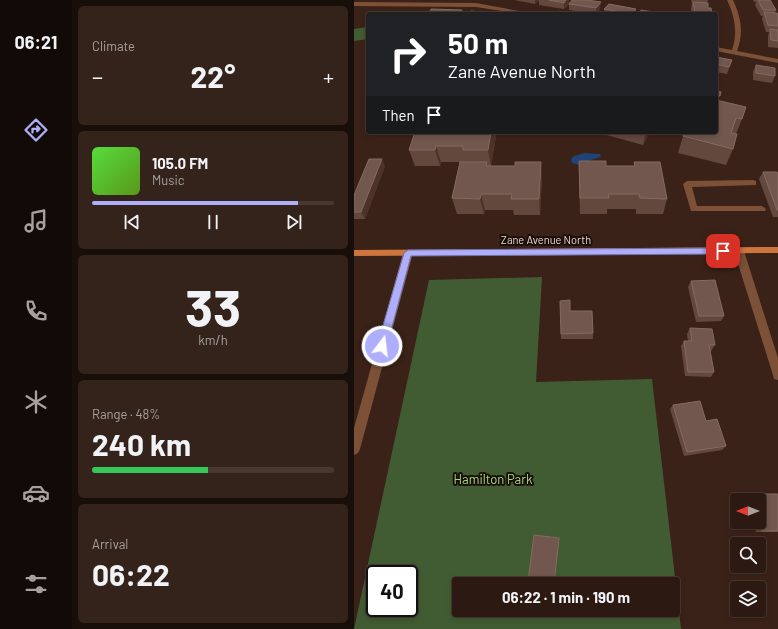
<!DOCTYPE html>
<meta charset="utf-8">
<style>
:root{--surface:#2c1a12;--page:#34231b;--text:#f1f3f6;--muted:#a6a19f;--line:#483832;--accent:#aeaefa}
body{margin:0;font-family:Barlow,sans-serif;background:var(--page);color:var(--text);height:100vh;display:flex;flex-direction:column;font-size:15px;white-space:nowrap}
*{box-sizing:border-box;margin:0}
p{font-size:13px;color:var(--muted)}
.icon{flex:none;width:22px;height:22px;fill:none;stroke:currentColor;stroke-width:2;stroke-linecap:round;stroke-linejoin:round}
.map{position:relative;flex:1;overflow:hidden}
.details{display:flex;flex-direction:column;gap:6px;padding:6px;background:#180e0a;width:282px}
.details>*{flex:none}
.hud{position:absolute;left:12px;top:12px;width:352px;height:122px;border-radius:4px;box-shadow:0 2px 6px #0003,0 0 0 1px var(--line);background:#202124;color:#fff;overflow:hidden}
.needle{width:26px;rotate:270deg}
.controls{position:absolute;left:376px;top:493px;display:grid;gap:8px}
.controls a{display:grid;place-items:center;width:36px;height:36px;border-radius:4px;background:var(--surface);box-shadow:0 2px 6px #0003,0 0 0 1px var(--line);font-size:20px}
.speed{position:absolute;left:12px;top:565px;display:flex;gap:8px;font-size:20px;font-weight:700;text-align:center}
.speed>*{display:grid;place-content:center;width:52px;height:52px;border-radius:50%;background:var(--surface);box-shadow:0 2px 6px #0003,0 0 0 1px var(--line);line-height:1}
.speed .limit{border:2px solid #111;border-radius:6px;background:#fff;color:#111}
.pin{position:absolute;display:grid;place-items:center;width:34px;height:34px;color:#fff;margin:-17px;border-radius:8px;box-shadow:0 2px 6px #0006}
.me{position:absolute;width:44px;margin:-22px;rotate:15deg;stroke-linejoin:round;filter:drop-shadow(0 0 3px #0008)}
.turn{display:flex;align-items:center;gap:14px;height:84px;padding:0 16px;font-size:18px}
.turn .icon{width:52px;height:52px;stroke-width:2.5}
.turn b{display:block;font-size:28px;line-height:34px}
.then{display:flex;align-items:center;height:38px;padding:0 16px;background:#0003;gap:8px;font-size:15px}
.big{font-size:30px;font-weight:700;line-height:1.1}
.details .tile{flex:1;display:flex;flex-direction:column;justify-content:center;gap:6px;min-width:0;padding:0 14px;border-radius:6px;background:var(--page)}
.details .dial{align-items:center;gap:0}
.dial b{font-size:52px;line-height:1}
.song{display:flex;align-items:center;gap:12px}
.cover{width:48px;height:48px;border-radius:6px;background:linear-gradient(135deg,hsl(110 70% 55%),hsl(90 70% 35%))}
.played{height:4px;border-radius:2px;background:linear-gradient(90deg,var(--accent) 85%,var(--line) 85%)}
.keys{display:flex;justify-content:space-around;direction:ltr}
.heat{display:flex;justify-content:space-between;align-items:center;font-size:22px;direction:ltr}
.charge{height:6px;border-radius:3px;background:linear-gradient(90deg,#34c759 48%,var(--line) 0)}
.trip{position:absolute;left:98px;top:577px;width:228px;height:40px;border-radius:4px;background:var(--surface);box-shadow:0 2px 6px #0003,0 0 0 1px var(--line);font-weight:700;line-height:40px;text-align:center}
main{display:flex;flex:1;min-height:0}
.dock{display:flex;flex-direction:column;width:72px;justify-content:space-around;align-items:center;background:#120a07;color:var(--muted)}
.dock .icon{width:28px;height:28px}
.dock .on{color:var(--accent)}
.dock b{font-size:18px;color:var(--text)}
.map>svg:first-child{display:block}
.green{fill:#415c32;fill-rule:evenodd}
.water{fill:#204274}
.lines{fill:none;stroke-linecap:round;stroke-linejoin:round}
.minor{fill:#7d5138;fill-rule:evenodd}
.major{fill:#ce753e;fill-rule:evenodd}
.wall{fill:#63483d}
.shaded-wall{fill:#4d3228}
.building{fill:#71574d;stroke:#846b61}
.route{fill:#aeaefa;stroke:#7171a2}
.labels{text-anchor:middle;stroke-width:4;stroke-linejoin:round;paint-order:stroke}
.street-label{font-size:11px;fill:#e7d6cf;stroke:#1a0f0b}
.near-park-label{font-size:13px;fill:#a2d784;stroke:#1a0f0b}
</style>
<main>
<nav class="dock">
<b>06:21</b>
<svg class="icon on" aria-label="directions" viewBox="0 0 24 24"><path d="M12 3l9 9-9 9-9-9zM9 14v-3h6M13 9l2 2-2 2"/></svg>
<svg class="icon" aria-label="music" viewBox="0 0 24 24"><path d="M9 18V5l10-2v13"/><circle cx="6" cy="18" r="3"/><circle cx="16" cy="16" r="3"/></svg>
<svg class="icon" aria-label="phone" viewBox="0 0 24 24"><path d="M5 4h4l2 5-3 2q2 4 5 5l2-3 5 2v4C11 20 4 13 5 4z"/></svg>
<svg class="icon" aria-label="climate" viewBox="0 0 24 24"><path d="M12 3v18M4 7l16 10M4 17L20 7"/></svg>
<svg class="icon" aria-label="car" viewBox="0 0 24 24"><path d="M5 17H2v-5l4-1 3-4h7l3 4 3 1v5h-3M9 17h6M6 11h13"/><circle cx="7" cy="17" r="2"/><circle cx="17" cy="17" r="2"/></svg>
<svg class="icon" aria-label="filters" viewBox="0 0 24 24"><path d="M4 7h16M4 17h16"/><circle cx="9" cy="7" r="2"/><circle cx="15" cy="17" r="2"/></svg>
</nav>
<section class="details">
<div class="tile"><p>Climate</p>
<div class="heat"><a>−</a><b class="big">22°</b><a>+</a></div>
</div>
<div class="tile">
<div class="song"><i class="cover"></i><div><b>105.0 FM</b><p>Music</p></div></div>
<div class="played"></div>
<div class="keys"><svg class="icon" aria-label="previous" viewBox="0 0 24 24"><path d="M18 5L8 12l10 7zM5 5v14"/></svg><svg class="icon" aria-label="pause" viewBox="0 0 24 24"><path d="M8 5v14M16 5v14"/></svg><svg class="icon" aria-label="next" viewBox="0 0 24 24"><path d="M6 5l10 7-10 7zM19 5v14"/></svg></div>
</div>
<div class="tile dial"><b>33</b><p>km/h</p></div>
<div class="tile"><p>Range · 48%</p><b class="big">240 km</b><div class="charge"></div></div>
<div class="tile"><p>Arrival</p><b class="big">06:22</b></div>
</section>
<div class="map">
<svg width="424" height="629" viewBox="0 0 424 629">
<rect width="100%" height="100%" fill="#3b2218"/>
<g class="green">
<path d="M 14,27 L 14,39 L 0,41 L 0,29 Z"/>
<path d="M 188,277 L 182,382 L 298,379 L 327,629 L 0,629 L 75,280 ZM 21,574 L 55,574 L 55,608 L 21,608 ZM 105,584 L 319,584 L 319,610 L 105,610 Z"/>
</g>
<path class="water" d="M 230,153 L 246,154 L 247,157 L 237,160 L 228,166 L 218,163 L 217,159 L 220,156 Z"/>
<g class="lines">
<g class="minor">
<path d="M 373,0 L 379,0 C 387,17 390,33 383,51 L 424,59 L 424,63 L 362,51 L 362,47 L 378,50 C 384,33 381,17 373,0 Z"/>
<path d="M 0,2 L 122,3 L 181,14 L 168,14 L 122,7 L 0,6 Z"/>
<path d="M 399,180 L 402,181 L 402,185 L 338,187 L 343,206 L 408,206 L 412,209 L 411,211 L 337,211 L 329,184 L 333,181 Z"/>
<path d="M 385,248 L 390,251 L 424,358 L 424,380 L 420,379 L 419,375 L 380,251 Z"/>
<path d="M 54,250 L 59,253 L 6,449 L 4,453 L 0,455 L 0,428 L 49,253 Z"/>
</g>
<path class="major" d="M 424,247 L 424,253 L 0,256 L 0,250 Z"/>
</g>
<g class="wall">
<path d="M 160,0 L 185,0 L 181,4 Z"/>
<path d="M 185,0 L 215,0 L 215,3 L 246,9 L 243,14 L 238,14 L 215,10 L 215,4 L 210,9 L 185,5 Z"/>
<path d="M 337,0 L 354,0 L 353,3 L 354,8 L 357,8 L 357,14 L 338,14 L 337,9 L 338,3 Z"/>
<path d="M 399,0 L 416,0 L 422,10 L 421,13 L 424,15 L 424,48 L 414,47 L 414,36 L 415,32 L 412,32 L 408,19 L 409,16 L 407,16 L 401,5 L 402,2 L 400,2 Z"/>
<path d="M 250,9 L 282,9 L 281,14 L 250,14 Z"/>
<path d="M 362,57 L 378,60 L 373,74 L 362,72 Z"/>
<path d="M 402,65 L 421,76 L 418,83 L 399,80 L 399,72 Z"/>
<path d="M 362,90 L 367,92 L 364,101 L 388,119 L 382,134 L 379,149 L 372,165 L 324,153 L 329,136 L 362,132 Z"/>
<path d="M 245,132 L 296,132 L 289,145 L 245,133 Z"/>
<path d="M 142,136 L 137,166 L 188,178 L 186,215 L 160,215 L 159,210 L 131,210 L 130,214 L 103,214 L 98,198 L 106,162 L 87,162 L 86,166 L 61,166 L 55,150 Z"/>
<path d="M 225,161 L 252,166 L 280,166 L 280,162 L 313,199 L 309,214 L 282,214 L 282,209 L 253,209 L 253,214 L 226,214 L 225,178 Z"/>
<path d="M 31,166 L 11,219 L 0,219 L 0,195 Z"/>
<path d="M 409,172 L 424,176 L 424,217 L 419,217 L 405,179 Z"/>
<path d="M 337,281 L 370,316 L 367,321 L 342,322 L 334,287 Z"/>
<path d="M 206,301 L 239,333 L 239,339 L 207,339 Z"/>
<path d="M 336,328 L 361,345 L 357,351 L 356,351 L 360,372 L 357,377 L 331,376 L 327,346 L 330,341 L 334,341 L 333,334 Z"/>
<path d="M 319,405 L 352,421 L 372,446 L 368,450 L 330,456 L 316,409 Z"/>
<path d="M 399,494 L 424,494 L 424,532 L 402,532 L 399,522 L 405,522 L 405,500 L 395,500 L 394,496 Z"/>
</g>
<g class="shaded-wall">
<path d="M 181,0 L 185,0 L 181,4 Z"/>
<path d="M 212,0 L 215,0 L 215,4 L 210,9 L 210,3 Z"/>
<path d="M 247,2 L 246,9 L 242,14 L 242,8 Z"/>
<path d="M 282,9 L 281,14 L 278,14 Z"/>
<path d="M 137,132 L 141,132 L 142,136 L 137,166 L 134,150 Z"/>
<path d="M 292,132 L 296,132 L 289,145 Z"/>
<path d="M 82,146 L 87,162 L 86,166 L 81,150 Z"/>
<path d="M 28,159 L 31,166 L 11,219 L 7,212 Z"/>
<path d="M 187,162 L 188,178 L 186,215 L 185,199 Z"/>
<path d="M 127,194 L 131,210 L 130,214 L 126,199 Z"/>
</g>
<g class="building">
<path d="M 195,0 L 212,0 L 210,3 Z"/>
<path d="M 218,0 L 233,0 L 247,2 L 242,8 L 215,4 Z"/>
<path d="M 404,0 L 416,0 L 422,10 L 409,10 Z"/>
<path d="M 339,2 L 354,3 L 354,8 L 357,8 L 358,14 L 341,13 Z"/>
<path d="M 255,4 L 282,9 L 278,14 L 250,9 Z"/>
<path d="M 77,9 L 108,10 L 106,14 L 75,14 Z"/>
<path d="M 287,10 L 312,14 L 285,14 Z"/>
<path d="M 117,11 L 140,14 L 114,14 Z"/>
<path d="M 410,12 L 423,13 L 424,15 L 424,26 L 414,25 Z"/>
<path d="M 416,29 L 424,30 L 424,41 L 417,40 Z"/>
<path d="M 362,57 L 378,60 L 375,67 L 362,64 Z"/>
<path d="M 402,65 L 421,68 L 421,76 L 402,73 Z"/>
<path d="M 362,90 L 367,92 L 366,96 L 362,95 Z"/>
<path d="M 362,100 L 392,107 L 388,119 L 382,118 L 377,133 L 383,134 L 379,149 L 329,136 L 330,132 L 362,132 Z"/>
<path d="M 61,132 L 137,132 L 134,150 L 109,150 L 109,146 L 82,146 L 81,150 L 55,150 Z"/>
<path d="M 15,159 L 28,159 L 7,212 L 0,212 L 0,195 Z"/>
<path d="M 225,161 L 252,161 L 252,166 L 281,166 L 280,162 L 306,162 L 313,199 L 286,198 L 285,194 L 254,194 L 255,198 L 226,198 Z"/>
<path d="M 106,162 L 133,162 L 132,166 L 161,166 L 161,162 L 187,162 L 185,199 L 157,199 L 158,194 L 127,194 L 126,199 L 98,198 Z"/>
<path d="M 409,172 L 423,172 L 424,176 L 424,210 L 423,210 Z"/>
<path d="M 361,280 L 370,316 L 345,316 L 337,281 Z"/>
<path d="M 216,300 L 216,311 L 238,311 L 239,333 L 207,334 L 206,301 Z"/>
<path d="M 336,328 L 358,329 L 361,345 L 355,345 L 360,372 L 334,372 L 330,341 L 338,341 Z"/>
<path d="M 346,401 L 352,421 L 363,419 L 372,446 L 333,452 L 319,405 Z"/>
<path d="M 399,494 L 424,494 L 424,531 L 408,531 L 405,520 L 405,500 L 400,500 Z"/>
<path d="M 180,535 L 205,538 L 200,584 L 192,584 L 174,582 Z"/>
</g>
<path class="route" d="M 369,248 L 373,251 L 369,254 L 57,256 L 33,346 L 28,351 L 23,346 L 50,253 L 54,250 Z"/>
<g class="labels">
<g class="street-label">
<text x="192" y="244">Zane Avenue North</text>
</g>
<g class="near-park-label">
<text x="139" y="484">Hamilton Park</text>
</g>
</g>
</svg>
<div class="controls">
<a><svg class="needle" viewBox="-14 -14 28 28"><path d="M0-13l5 13h-10z" fill="#e53935"/><path d="M0 13l5-13h-10z" fill="#a6a19f"/></svg></a>
<a><svg class="icon" aria-label="search" viewBox="0 0 24 24"><circle cx="10" cy="10" r="6"/><path d="M15 15l6 6"/></svg></a>
<a><svg class="icon" aria-label="layers" viewBox="0 0 24 24"><path d="M12 4l9 5-9 5-9-5zM3 14l9 5 9-5"/></svg></a>
</div>
<div class="speed"><div class="limit">40</div></div>
<div class="pin" style="left:369px;top:251px;background:#d93025"><svg class="icon" aria-label="arrive" viewBox="0 0 24 24"><path d="M6 21V4h12l-3 4 3 4H6"/></svg></div>
<svg class="me" style="left:28px;top:346px" viewBox="-20 -20 40 40"><circle r="17" fill="#aeaefa" stroke="#fff" stroke-width="3"/><path d="M0-11L8 9 0 5-8 9z" fill="#fff"/></svg>
<div class="trip">06:22 · 1 min · 190 m</div>
<div class="hud">
<div class="turn"><svg class="icon" aria-label="right" viewBox="0 0 24 24"><path d="M7 20v-9h11M14 6l5 5-5 5"/></svg><div><b>50 m</b>Zane Avenue North</div></div>
<div class="then">Then<svg class="icon" aria-label="arrive" viewBox="0 0 24 24"><path d="M6 21V4h12l-3 4 3 4H6"/></svg></div>
</div>
</div>
</main>
